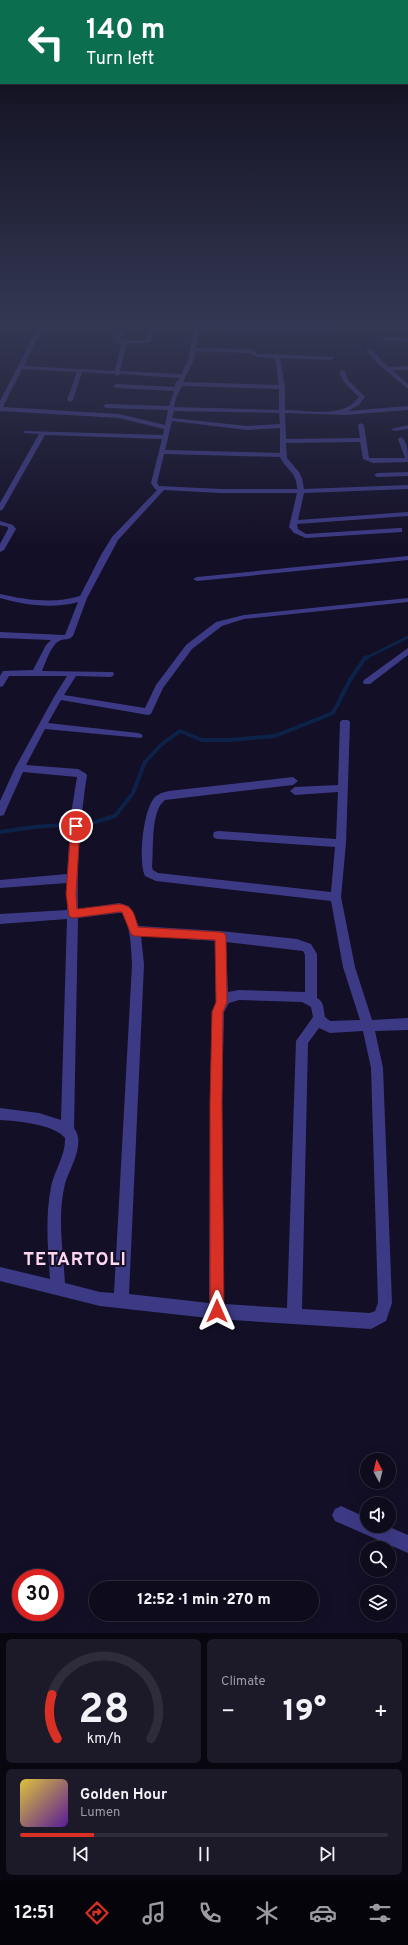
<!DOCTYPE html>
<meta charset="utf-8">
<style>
:root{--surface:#0e0b1c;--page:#1c1929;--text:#f1f3f6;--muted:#9b9ba3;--line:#2e2b3b;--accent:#d93025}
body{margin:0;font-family:Overpass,sans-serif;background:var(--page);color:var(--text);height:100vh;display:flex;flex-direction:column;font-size:15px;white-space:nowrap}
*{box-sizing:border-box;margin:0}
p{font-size:13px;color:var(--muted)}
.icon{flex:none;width:22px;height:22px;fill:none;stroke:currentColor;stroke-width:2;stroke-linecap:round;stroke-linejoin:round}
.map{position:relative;height:1633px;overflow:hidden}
.panel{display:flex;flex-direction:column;gap:6px;padding:6px;background:#08060f;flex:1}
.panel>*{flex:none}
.banner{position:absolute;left:0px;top:0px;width:408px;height:84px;box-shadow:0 4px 16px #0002,0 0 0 1px var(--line);background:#0b6e4f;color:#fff;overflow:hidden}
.needle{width:26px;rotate:353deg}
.buttons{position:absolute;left:360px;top:1453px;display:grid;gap:8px}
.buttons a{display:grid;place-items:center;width:36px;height:36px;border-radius:50%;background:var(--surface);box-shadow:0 4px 16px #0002,0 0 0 1px var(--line);font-size:20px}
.speed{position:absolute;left:12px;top:1569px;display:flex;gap:8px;font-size:20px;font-weight:700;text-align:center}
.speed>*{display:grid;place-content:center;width:52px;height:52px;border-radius:50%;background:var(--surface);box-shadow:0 4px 16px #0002,0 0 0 1px var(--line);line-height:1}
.speed .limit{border:6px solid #d22;background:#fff;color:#111}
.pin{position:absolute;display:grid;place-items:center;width:34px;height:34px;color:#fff;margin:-17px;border:2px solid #fff;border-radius:50%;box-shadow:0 1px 4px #0007}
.me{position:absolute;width:44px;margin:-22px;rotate:0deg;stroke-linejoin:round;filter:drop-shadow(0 0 3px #0008)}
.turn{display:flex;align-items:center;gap:14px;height:84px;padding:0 20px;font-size:18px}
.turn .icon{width:52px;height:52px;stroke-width:2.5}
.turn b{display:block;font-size:28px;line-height:34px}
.big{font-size:30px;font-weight:800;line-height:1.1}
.panel .card{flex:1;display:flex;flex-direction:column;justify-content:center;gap:6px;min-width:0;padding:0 14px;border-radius:6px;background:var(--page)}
.panel .dial{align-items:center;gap:0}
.dial svg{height:104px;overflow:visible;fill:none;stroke:var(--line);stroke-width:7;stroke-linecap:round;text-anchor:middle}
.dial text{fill:var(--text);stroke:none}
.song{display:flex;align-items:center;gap:12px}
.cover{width:48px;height:48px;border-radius:6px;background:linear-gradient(135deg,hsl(50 70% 55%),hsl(270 70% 35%))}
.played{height:4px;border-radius:2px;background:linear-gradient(90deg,var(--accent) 20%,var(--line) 20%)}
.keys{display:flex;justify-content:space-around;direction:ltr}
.heat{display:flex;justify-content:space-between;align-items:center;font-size:22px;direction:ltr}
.panel .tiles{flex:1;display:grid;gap:6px;grid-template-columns:1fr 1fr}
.card:last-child{grid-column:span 2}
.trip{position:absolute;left:89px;top:1581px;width:230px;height:40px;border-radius:20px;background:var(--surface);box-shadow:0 4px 16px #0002,0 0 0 1px var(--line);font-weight:800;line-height:40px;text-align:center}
.dock{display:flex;height:64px;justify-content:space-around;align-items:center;background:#06040b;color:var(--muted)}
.dock .icon{width:28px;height:28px}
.dock .current{color:var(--accent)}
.dock b{font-size:18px;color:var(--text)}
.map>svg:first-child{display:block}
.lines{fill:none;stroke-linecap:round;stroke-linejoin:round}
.stream-far1{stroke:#0c2248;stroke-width:3}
.stream{stroke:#0c2248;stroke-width:4}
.minor{fill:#3d3a85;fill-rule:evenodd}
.route{fill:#d93025;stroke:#8d1f18}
.labels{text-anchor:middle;stroke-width:4;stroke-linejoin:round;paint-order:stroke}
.near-district-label{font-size:18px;font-weight:bold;letter-spacing:1px;fill:#ffd6f0;stroke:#130f26}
</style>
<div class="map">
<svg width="408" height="1633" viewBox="0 0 408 1633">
<rect width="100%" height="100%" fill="#130f26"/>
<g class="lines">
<path class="stream-far1" d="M 366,658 L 408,637"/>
<path class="stream" d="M 0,832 L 34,827 L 92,823 L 115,816 L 133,793 L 145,762 L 162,744 L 180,731 L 202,740 L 230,740 L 275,736 L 333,713 L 350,680 L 365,658 L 368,657"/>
<g class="minor">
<path d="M 41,322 L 45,322 L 24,366 L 115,371 L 121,344 L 113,338 L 121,331 L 126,322 L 130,322 L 125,333 L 119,338 L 125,341 L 146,340 L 151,322 L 155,322 L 150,342 L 126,344 L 120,371 L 181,374 L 188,360 L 195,322 L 199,322 L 199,325 L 328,327 L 330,330 L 199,328 L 196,348 L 251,349 L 258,354 L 266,354 L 333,357 L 334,358 L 331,360 L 280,358 L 285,387 L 285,410 C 308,410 344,419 359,397 L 344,382 L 339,372 L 342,370 L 345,372 L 348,380 L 365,397 L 359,405 L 348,411 L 408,406 L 408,410 L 345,415 L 285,413 L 286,439 L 360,438 L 358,425 L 361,423 L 364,425 L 369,458 L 405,458 L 398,439 L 401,437 C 408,441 408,454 408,462 L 373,463 L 363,459 L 360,442 L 286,443 L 287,458 L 299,472 L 302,478 L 304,489 L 408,485 L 408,489 L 304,493 L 298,520 L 408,512 L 408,516 L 297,524 L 298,529 L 306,534 L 399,528 L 402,528 L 402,532 L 306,538 L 294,533 L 289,527 L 297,493 L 221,493 L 164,490 L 118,540 L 87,598 L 73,636 C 69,640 66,639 61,640 C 51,644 46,662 42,671 L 113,672 L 114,674 L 113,676 L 110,677 L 76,676 L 64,695 L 145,708 L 156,685 L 186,645 L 216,622 L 244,615 L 408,598 L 408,602 L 244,619 L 222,626 L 192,649 L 163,688 L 151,714 L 148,715 L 61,700 L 48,723 L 138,733 L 141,734 L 143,736 L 141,738 L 45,729 L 26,765 L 78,769 L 85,773 L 87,775 C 80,820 77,864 78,909 L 119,903 L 129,906 L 139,926 L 220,931 L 297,939 L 311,944 L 317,954 L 317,998 C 325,1002 323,1010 325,1017 L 330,1021 L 360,1020 L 343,967 L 331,901 L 156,881 L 145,876 C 138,862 143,809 155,797 C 158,794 164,792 169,791 L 293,777 L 298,781 L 293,785 L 165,800 C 150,811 154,850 152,867 L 153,870 L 158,873 L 331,892 L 335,847 L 218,839 L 214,838 L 213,835 L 214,832 L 218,831 L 336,839 L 338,792 L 295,795 L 290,791 L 295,787 L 338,785 L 340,722 L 342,720 L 348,720 L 350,722 L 346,843 L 341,897 L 355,967 L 372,1020 L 408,1018 L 408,1030 L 375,1031 L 383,1068 L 392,1303 L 386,1321 L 371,1329 L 217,1319 L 100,1306 L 0,1281 L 0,1267 L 50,1279 C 48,1249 45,1218 51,1187 C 54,1171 66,1155 65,1138 C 54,1124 17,1121 0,1120 L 0,1108 L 39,1113 L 61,1120 L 67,919 L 0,924 L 0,914 L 67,910 L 67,883 L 0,888 L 0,880 L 67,874 L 71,814 L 77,777 L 23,772 L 5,812 L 4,815 L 0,816 L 0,801 L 15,768 L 54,697 L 67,676 L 9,676 L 3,686 L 0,687 L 0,676 L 3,671 L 33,670 L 46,645 L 51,640 L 0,638 L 0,632 L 64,635 L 65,635 L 78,602 C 54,609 23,605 0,598 L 0,594 C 26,600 54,604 80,596 L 101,555 L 112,537 L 157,490 L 155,489 L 151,483 L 162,439 L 45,435 L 3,509 L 0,511 L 0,503 L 39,434 L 24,433 L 24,431 L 163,435 L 164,429 L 119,418 L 0,411 L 0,401 ZM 195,351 L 250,353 L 257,357 L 275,358 L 279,385 L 183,382 L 194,360 ZM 22,369 L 77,372 L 67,400 L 70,402 L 73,400 L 82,372 L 114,374 L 117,376 L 120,374 L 180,378 L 175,384 L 175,387 L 116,384 L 113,386 L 116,388 L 174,391 L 169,406 L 106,404 L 103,406 L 106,408 L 168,410 L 165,425 L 119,414 L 3,407 ZM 182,386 L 279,389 L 279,410 L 174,407 L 176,398 ZM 174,411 L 279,413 L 280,424 L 247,426 L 172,418 ZM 172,421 L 247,430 L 280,428 L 280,453 L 165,450 ZM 164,454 L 280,457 C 286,470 297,472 297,489 L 221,489 L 159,486 L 157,483 ZM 119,913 L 122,913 C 131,928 131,947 132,965 L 114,1293 L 100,1292 L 65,1283 C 63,1251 57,1215 65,1184 C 70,1167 86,1144 74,1128 L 78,918 ZM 141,936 L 215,941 L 216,1002 L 212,1012 L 210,1102 L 209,1303 L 129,1294 L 144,965 ZM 226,942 L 303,951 L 305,955 L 305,992 L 239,990 L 228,992 ZM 239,1000 L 302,1002 L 311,1007 L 313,1017 L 296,1041 L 287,1308 L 224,1304 L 222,1102 L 224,1012 L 229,1003 ZM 319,1028 L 330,1033 L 363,1031 L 371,1068 L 378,1303 L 375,1311 L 370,1313 L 302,1309 L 308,1043 Z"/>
<path d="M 405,325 L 408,325 L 408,329 L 403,328 Z"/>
<path d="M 384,337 L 408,338 L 408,342 L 382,340 Z"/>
<path d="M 367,349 L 371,349 L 388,367 L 408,366 L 408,370 L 392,370 L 408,384 L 408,389 L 377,363 L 367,351 Z"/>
<path d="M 408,425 L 408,429 L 394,431 L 391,429 Z"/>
<path d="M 408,472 L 408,476 L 377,477 L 374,475 L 377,473 Z"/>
<path d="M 0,521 L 13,525 L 16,529 L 4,550 L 0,552 L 0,544 L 8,529 L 8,527 L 0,525 Z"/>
<path d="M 408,556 L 408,560 L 197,581 L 193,579 L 197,577 Z"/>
<path d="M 408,648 L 408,655 L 370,684 L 364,684 L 363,682 L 364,680 Z"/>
<path d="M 341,1506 L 367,1518 L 367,1526 L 387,1526 L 408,1535 L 408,1553 L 335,1521 L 332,1515 L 335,1509 Z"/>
</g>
</g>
<linearGradient id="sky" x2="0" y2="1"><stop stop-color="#0a0815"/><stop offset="0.59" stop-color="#333752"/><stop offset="1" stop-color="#333752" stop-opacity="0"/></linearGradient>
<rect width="408" height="550" fill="url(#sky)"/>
<path class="route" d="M 76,822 L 80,826 L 76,894 L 77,909 L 119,904 C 134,906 134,914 138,927 L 220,932 L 224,933 L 226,936 L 227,1002 L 223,1012 L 222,1102 L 224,1311 L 222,1316 L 217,1318 L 212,1316 L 210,1311 L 210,1102 L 212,1012 L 216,1002 L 215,940 L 134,936 L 131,934 L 122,912 L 119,912 L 73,918 L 69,916 L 66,894 L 71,826 Z"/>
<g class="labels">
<g class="near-district-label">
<text x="75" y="1265">TETARTOLI</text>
</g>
</g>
</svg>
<div class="buttons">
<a><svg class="needle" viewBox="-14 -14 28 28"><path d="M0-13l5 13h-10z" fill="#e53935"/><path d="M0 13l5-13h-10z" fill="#9b9ba3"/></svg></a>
<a><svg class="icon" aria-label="sound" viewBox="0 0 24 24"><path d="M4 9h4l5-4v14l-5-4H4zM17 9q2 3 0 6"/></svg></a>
<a><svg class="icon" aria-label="search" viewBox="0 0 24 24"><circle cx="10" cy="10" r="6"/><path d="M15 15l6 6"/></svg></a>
<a><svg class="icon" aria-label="layers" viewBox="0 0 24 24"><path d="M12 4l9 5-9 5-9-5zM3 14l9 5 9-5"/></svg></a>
</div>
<div class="speed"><div class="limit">30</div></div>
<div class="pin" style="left:76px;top:826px;background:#d93025"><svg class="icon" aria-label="arrive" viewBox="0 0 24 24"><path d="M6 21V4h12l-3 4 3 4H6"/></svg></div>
<svg class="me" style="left:217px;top:1311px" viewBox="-20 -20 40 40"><path d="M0-17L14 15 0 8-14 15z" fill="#d93025" stroke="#fff" stroke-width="4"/></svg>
<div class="trip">12:52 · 1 min · 270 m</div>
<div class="banner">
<div class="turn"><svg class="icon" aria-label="left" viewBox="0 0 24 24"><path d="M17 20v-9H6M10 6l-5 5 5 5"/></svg><div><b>140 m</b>Turn left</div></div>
</div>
</div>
<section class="panel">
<div class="tiles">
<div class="card dial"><svg viewBox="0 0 100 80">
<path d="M14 69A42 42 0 1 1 86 69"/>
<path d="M14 69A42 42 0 0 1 10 35" stroke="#d93025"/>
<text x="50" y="56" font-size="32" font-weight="700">28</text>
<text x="50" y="72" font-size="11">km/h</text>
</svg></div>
<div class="card"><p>Climate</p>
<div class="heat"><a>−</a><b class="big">19°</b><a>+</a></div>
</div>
<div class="card">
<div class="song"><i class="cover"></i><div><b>Golden Hour</b><p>Lumen</p></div></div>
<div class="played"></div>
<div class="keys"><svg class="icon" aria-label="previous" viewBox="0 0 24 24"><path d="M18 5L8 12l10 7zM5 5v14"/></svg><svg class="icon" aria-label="pause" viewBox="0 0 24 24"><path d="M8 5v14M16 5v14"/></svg><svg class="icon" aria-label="next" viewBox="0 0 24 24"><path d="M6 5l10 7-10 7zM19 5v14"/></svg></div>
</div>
</div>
</section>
<nav class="dock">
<b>12:51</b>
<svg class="icon current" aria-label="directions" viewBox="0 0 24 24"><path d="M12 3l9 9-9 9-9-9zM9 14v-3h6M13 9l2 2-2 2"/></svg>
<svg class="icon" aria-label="music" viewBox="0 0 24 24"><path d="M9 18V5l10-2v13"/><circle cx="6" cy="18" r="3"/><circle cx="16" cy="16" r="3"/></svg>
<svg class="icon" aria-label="phone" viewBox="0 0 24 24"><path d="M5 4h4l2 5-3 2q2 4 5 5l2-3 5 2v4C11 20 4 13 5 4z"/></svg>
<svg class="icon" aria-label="climate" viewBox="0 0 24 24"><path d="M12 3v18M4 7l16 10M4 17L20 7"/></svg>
<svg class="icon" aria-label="car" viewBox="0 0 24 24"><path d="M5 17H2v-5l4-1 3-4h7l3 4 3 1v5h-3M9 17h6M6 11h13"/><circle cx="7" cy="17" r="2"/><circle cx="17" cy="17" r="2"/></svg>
<svg class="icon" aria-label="filters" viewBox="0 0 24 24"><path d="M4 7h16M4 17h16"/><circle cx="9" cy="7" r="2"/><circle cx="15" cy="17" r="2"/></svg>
</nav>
